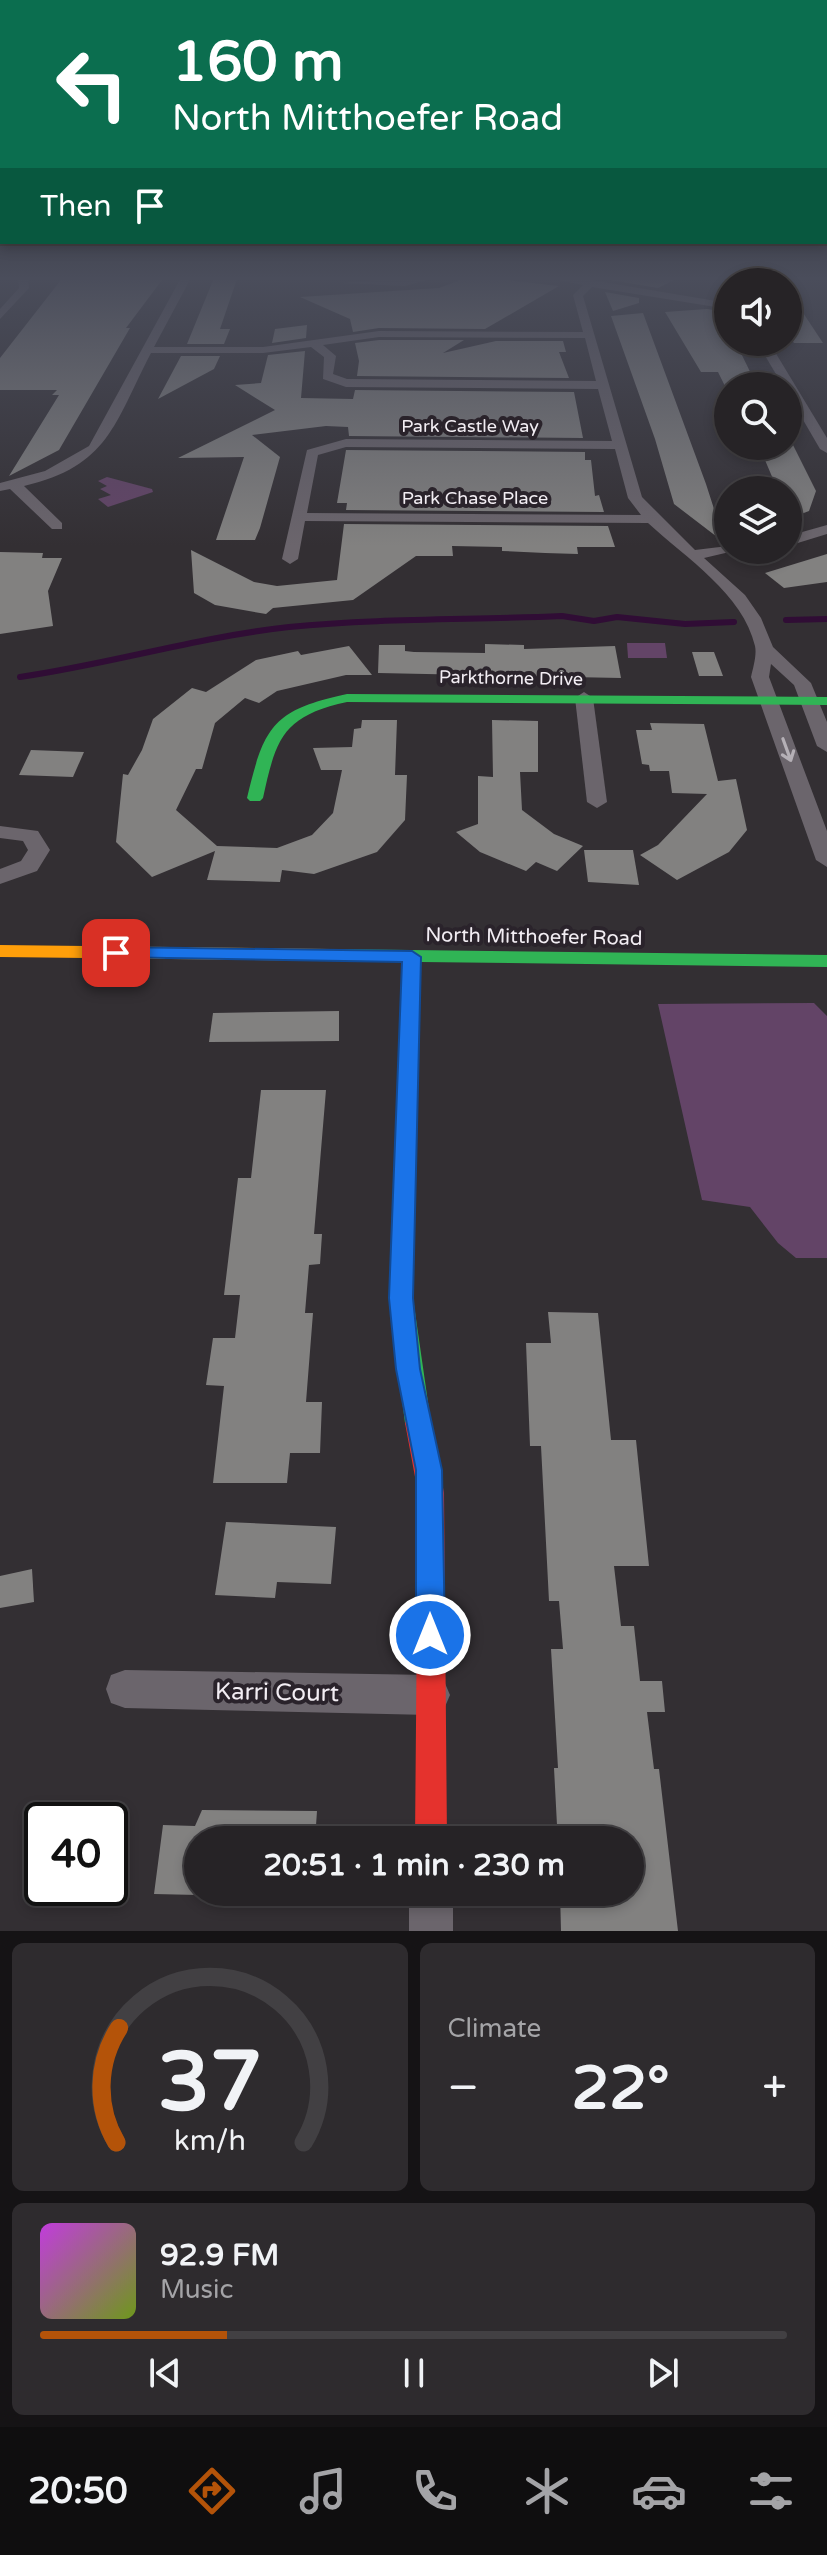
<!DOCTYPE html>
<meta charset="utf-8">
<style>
:root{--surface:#262326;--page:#2e2b2e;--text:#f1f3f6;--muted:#a4a4a7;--line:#424043;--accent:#b45309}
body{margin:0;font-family:"Varela Round",sans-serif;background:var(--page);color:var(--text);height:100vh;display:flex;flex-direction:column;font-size:30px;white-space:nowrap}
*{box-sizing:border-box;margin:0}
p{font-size:26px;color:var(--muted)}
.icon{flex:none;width:44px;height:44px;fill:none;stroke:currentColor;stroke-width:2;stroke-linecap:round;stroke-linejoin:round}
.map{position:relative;height:1931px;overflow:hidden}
.panel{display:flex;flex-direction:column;gap:12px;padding:12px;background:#151315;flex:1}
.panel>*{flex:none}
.hud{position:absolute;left:0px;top:0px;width:828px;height:244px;box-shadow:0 4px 12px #0003,0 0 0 2px var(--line);background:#0b6e4f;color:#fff;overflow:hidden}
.buttons{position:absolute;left:714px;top:268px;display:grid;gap:16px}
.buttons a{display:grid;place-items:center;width:88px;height:88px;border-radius:50%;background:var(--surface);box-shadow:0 4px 12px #0003,0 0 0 2px var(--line);font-size:40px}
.speed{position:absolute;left:24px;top:1802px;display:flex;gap:16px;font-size:40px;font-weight:700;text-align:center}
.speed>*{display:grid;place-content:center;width:104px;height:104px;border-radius:50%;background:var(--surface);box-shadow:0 4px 12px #0003,0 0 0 2px var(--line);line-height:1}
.speed .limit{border:4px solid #111;border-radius:12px;background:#fff;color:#111}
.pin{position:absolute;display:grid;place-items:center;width:68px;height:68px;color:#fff;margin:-34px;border-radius:16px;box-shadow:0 4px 12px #0006}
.me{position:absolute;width:88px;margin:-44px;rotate:0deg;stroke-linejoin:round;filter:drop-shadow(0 0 6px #0008)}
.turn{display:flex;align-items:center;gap:28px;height:168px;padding:0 40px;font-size:36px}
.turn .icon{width:104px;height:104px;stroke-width:2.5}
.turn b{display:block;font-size:56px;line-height:68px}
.then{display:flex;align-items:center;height:76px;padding:0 40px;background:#0003;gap:16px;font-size:30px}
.big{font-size:60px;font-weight:800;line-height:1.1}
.panel .card{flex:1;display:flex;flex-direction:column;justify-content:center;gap:12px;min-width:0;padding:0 28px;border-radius:12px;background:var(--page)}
.panel .dial{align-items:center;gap:0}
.dial svg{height:208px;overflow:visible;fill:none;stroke:var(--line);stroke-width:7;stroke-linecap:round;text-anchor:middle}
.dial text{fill:var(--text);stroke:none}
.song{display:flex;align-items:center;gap:24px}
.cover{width:96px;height:96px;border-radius:12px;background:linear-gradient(135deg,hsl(290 70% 55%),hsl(80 70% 35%))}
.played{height:8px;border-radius:4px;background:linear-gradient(90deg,var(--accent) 25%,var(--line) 25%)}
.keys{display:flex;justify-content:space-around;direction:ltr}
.heat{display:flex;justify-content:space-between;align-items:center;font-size:44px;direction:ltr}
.panel .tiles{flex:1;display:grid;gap:12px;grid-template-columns:1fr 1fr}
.card:last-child{grid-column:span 2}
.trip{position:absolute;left:184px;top:1826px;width:460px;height:80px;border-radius:40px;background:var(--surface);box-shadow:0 4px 12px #0003,0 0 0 2px var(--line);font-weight:800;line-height:80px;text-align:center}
.tab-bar{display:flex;height:128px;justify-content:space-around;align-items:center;background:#0f0e0f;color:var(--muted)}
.tab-bar .icon{width:56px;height:56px}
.tab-bar .on{color:var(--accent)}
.tab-bar b{font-size:36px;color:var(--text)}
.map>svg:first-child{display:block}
.green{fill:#634467}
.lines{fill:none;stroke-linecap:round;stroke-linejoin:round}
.stream{stroke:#300d35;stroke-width:6}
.building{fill:#828180}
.street{fill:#6b656c;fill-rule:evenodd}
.fast{fill:#30b455;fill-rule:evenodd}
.slow{fill:#ff9f0a;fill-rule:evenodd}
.jam{fill:#e5322d;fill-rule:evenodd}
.oneway{stroke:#b5b0b6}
.route{fill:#1a73e8;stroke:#114b97;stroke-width:2}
.labels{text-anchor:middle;stroke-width:8;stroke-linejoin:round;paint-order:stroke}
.far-street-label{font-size:18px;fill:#f2edf3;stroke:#2a232b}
.street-label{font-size:20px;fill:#f2edf3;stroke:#2a232b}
.near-street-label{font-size:24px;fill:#f2edf3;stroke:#2a232b}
</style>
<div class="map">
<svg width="827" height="1931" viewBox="0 0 827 1931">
<rect width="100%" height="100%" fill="#332f33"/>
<g class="green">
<path d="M 107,477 L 152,489 L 153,492 L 108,507 L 98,499 L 111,495 L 100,489 L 107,486 L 98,481 Z"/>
<path d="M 627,643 L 665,643 L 667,658 L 628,658 Z"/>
<path d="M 814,1003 L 827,1016 L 827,1258 L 796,1258 L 778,1243 L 750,1207 L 702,1200 L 658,1004 Z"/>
</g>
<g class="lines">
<g class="stream">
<path d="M 786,620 L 827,619"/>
<path d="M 20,677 C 110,664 198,637 289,627 C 379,618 472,620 562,616 L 594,621 L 617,617 L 685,624 L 734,622"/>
</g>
</g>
<g class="building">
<path d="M 64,276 L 165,276 L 126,328 L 130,328 L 59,450 L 9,476 L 59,395 L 52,395 L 57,390 L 0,390 L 0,358 Z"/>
<path d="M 471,276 L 559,286 L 485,329 L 379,328 L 353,332 L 350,319 L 300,297 L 439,288 Z"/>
<path d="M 616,276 L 682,276 L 658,288 L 610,280 Z"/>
<path d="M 214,278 L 237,279 L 220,329 L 230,329 L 224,344 L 187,344 Z"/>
<path d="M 788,290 L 823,343 L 794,343 L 788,333 Z"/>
<path d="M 605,292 L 639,298 L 639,303 L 613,311 Z"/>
<path d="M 707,309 L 728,312 L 728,342 L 735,342 L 738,347 L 757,386 L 725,386 L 718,372 L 701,372 L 665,312 Z"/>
<path d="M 643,313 L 706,484 L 725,543 L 674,504 L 655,439 L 611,316 Z"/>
<path d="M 307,325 L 306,338 L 272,343 L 275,329 Z"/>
<path d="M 379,340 L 464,340 L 443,353 L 496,341 L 563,341 L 566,352 L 559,352 L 569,378 L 357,376 L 359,361 L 355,343 Z"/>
<path d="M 305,351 L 301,398 L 353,399 L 355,390 L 574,392 L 583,438 L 349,436 L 348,427 L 326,426 L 252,435 L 280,457 L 260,528 L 255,540 L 216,540 L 244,457 L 178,458 L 275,410 L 235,385 L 261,383 L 268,355 Z"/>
<path d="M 181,356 L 220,356 L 214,369 L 158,399 Z"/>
<path d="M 788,435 L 816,491 L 809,511 L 788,519 L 788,486 L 776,486 L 759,446 L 788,446 Z"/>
<path d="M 346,450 L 585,452 L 585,460 L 591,460 L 595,496 L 599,495 L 604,512 L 346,510 L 347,503 L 337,503 Z"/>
<path d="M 344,524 L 608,526 L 615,547 L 577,547 L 578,554 L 545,553 L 502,551 L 502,547 L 452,546 L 453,556 L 416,556 L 353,600 L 273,608 L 266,614 L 215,605 L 194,593 L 191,550 L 254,582 L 277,586 L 337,580 Z"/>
<path d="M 0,552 L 43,553 L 42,558 L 62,558 L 48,591 L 53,626 L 0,634 Z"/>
<path d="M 827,554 L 827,582 L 784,588 L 765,573 Z"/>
<path d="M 485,644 L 524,645 L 524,649 L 615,646 L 621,678 L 378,673 L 379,645 L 405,645 L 405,651 L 414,652 L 485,653 Z"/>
<path d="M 349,646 L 372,675 L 346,675 L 277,691 L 259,703 L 245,698 L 215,723 L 202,769 L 196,769 L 176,810 L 217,846 L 277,848 L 312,835 L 333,813 L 342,770 L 321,770 L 313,748 L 352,747 L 354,729 L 361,728 L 362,720 L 397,720 L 395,775 L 407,775 L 405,820 L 377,852 L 314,874 L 282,870 L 280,882 L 207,880 L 215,851 L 152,877 L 116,842 L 123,774 L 128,775 L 142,750 L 153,719 L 192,688 L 206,692 L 256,660 L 298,651 L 301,655 Z"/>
<path d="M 692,652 L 714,652 L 723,676 L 699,676 Z"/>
<path d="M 492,720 L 538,721 L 538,772 L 520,772 L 522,810 L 554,834 L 583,846 L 557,871 L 536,862 L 526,871 L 480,852 L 456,832 L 478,824 L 478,776 L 493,777 Z"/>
<path d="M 650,723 L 704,724 L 718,781 L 736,779 L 747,830 L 729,852 L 677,880 L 640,855 L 658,845 L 707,794 L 672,793 L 669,771 L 650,771 L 649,765 L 642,764 L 636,730 L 652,730 Z"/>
<path d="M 31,750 L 84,752 L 73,777 L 19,775 Z"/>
<path d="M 584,850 L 633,850 L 639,885 L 588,882 Z"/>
<path d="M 339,1011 L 339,1041 L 209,1042 L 213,1013 Z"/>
<path d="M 261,1090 L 326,1090 L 314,1234 L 322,1234 L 320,1264 L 309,1265 L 305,1313 L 313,1313 L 306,1402 L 322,1402 L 320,1453 L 290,1453 L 287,1483 L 213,1483 L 224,1386 L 206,1385 L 213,1338 L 235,1338 L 240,1295 L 224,1295 L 238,1178 L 251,1178 Z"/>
<path d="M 548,1312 L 598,1313 L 611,1440 L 636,1440 L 649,1566 L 614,1566 L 621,1626 L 634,1626 L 640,1681 L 662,1681 L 665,1712 L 647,1712 L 654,1769 L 659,1769 L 678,1931 L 561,1931 L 560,1892 L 630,1892 L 630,1840 L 570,1840 L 569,1825 L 557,1825 L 554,1768 L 558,1768 L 551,1649 L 563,1649 L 559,1601 L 549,1601 L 541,1446 L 530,1446 L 526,1343 L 551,1343 Z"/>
<path d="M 226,1522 L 336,1527 L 331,1584 L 277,1582 L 275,1598 L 215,1595 Z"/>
<path d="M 32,1569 L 34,1602 L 0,1608 L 0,1576 Z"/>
<path d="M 202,1810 L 317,1811 L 315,1840 L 198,1840 L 198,1895 L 154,1894 L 163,1825 L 195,1826 Z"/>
</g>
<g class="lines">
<g class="street">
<path d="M 18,276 L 28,276 L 29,288 L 0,319 L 0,309 L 19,288 Z"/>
<path d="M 182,276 L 192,276 L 154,347 L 263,347 L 379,331 L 583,332 L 573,295 L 583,285 L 538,276 L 591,280 L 728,303 L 728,309 L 592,287 L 583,296 L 642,497 L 695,550 L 728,546 L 728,550 L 738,550 L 704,558 L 745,595 L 761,618 L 773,647 L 811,683 L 827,722 L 827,752 L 817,746 L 794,685 L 771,664 L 769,677 L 827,831 L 827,867 L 816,860 L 751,677 C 753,668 757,655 755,646 C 743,594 686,558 648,523 L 305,521 L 298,559 L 290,564 L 282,559 L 307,450 L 346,439 L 612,441 L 598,389 L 346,387 L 323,379 L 324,357 L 311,347 L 263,353 L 151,353 C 114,424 109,466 24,486 L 62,523 L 62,529 L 52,529 L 10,489 L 0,491 L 0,483 L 45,471 L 89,446 ZM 379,337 L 585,338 L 596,381 L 347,379 L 333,374 L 336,356 L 323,345 ZM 346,447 L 615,449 L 628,498 L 641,515 L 307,513 L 318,455 Z"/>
<path d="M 422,276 L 441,276 L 405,286 L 341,283 Z"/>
<path d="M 757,342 L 769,342 L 827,438 L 827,453 L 820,449 L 788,394 L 788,386 L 783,386 Z"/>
<path d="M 827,525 L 827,534 L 788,546 L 788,536 Z"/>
<path d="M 584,692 L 593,698 L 607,802 L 597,808 L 587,802 L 575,698 Z"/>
<path d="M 0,826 L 38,831 L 50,850 L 37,871 L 0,884 L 0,869 L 21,861 L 28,850 L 23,841 L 0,838 Z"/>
<path d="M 125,1670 L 430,1675 L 444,1681 L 450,1695 L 444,1709 L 430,1715 L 125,1708 L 111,1703 L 106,1689 L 111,1675 Z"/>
<rect x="409" y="1892" width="44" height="39"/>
</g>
<g class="fast">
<path d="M 347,694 L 827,697 L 827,705 L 347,702 C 283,716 276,738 263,798 L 260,801 L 250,801 L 247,798 C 264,726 273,710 347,694 Z"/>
<path d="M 330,949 L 827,955 L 827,967 L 421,962 L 413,1298 L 431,1423 L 427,1431 L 418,1434 L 409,1431 L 405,1423 L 389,1298 L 403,962 L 324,959 L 321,955 Z"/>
</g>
<path class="slow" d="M 0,945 L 330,949 L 339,955 L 330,961 L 0,957 Z"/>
<path class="jam" d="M 418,1412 L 427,1415 L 431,1423 L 444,1493 L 447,1840 L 415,1840 L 418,1493 L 405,1423 L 409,1415 Z"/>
</g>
<defs><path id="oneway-shaft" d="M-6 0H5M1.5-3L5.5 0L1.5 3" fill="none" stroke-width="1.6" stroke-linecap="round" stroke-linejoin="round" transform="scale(2)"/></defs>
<use class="oneway" href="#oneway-shaft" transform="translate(787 750) rotate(70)"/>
<linearGradient id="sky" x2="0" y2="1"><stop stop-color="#1c1a1c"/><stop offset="0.51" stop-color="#4a4d5b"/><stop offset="1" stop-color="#4a4d5b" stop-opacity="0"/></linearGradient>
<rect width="827" height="546" fill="url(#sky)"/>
<path class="route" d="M 116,947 L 412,951 L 421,957 L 413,1298 L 420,1369 L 442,1470 L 445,1635 L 441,1645 L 430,1649 L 420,1645 L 416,1635 L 416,1470 L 396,1369 L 389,1298 L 402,962 L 109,957 L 107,953 Z"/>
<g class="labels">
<g class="far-street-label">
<text x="470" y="432">Park Castle Way</text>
<text x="475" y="504">Park Chase Place</text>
<text transform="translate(511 678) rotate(1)" y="6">Parkthorne Drive</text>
</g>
<g class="street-label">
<text transform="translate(534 936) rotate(1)" y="7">North Mitthoefer Road</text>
</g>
<g class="near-street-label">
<text transform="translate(277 1692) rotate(1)" y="8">Karri Court</text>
</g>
</g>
</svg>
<div class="buttons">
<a><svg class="icon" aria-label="sound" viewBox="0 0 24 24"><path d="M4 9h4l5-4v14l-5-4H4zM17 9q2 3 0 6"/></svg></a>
<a><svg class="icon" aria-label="search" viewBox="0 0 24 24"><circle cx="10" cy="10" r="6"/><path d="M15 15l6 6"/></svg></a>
<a><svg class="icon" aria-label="layers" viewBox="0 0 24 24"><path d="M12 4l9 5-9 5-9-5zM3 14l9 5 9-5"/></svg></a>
</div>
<div class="speed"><div class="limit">40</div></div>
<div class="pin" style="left:116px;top:953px;background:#d93025"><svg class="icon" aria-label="arrive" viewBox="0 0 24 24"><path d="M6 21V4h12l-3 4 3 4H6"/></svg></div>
<svg class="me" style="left:430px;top:1635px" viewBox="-20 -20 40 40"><circle r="17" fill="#1a73e8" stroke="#fff" stroke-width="3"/><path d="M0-11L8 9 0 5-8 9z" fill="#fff"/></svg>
<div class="trip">20:51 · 1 min · 230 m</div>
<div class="hud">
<div class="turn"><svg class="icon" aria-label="left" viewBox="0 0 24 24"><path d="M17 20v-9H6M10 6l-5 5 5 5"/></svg><div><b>160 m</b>North Mitthoefer Road</div></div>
<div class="then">Then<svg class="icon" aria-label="arrive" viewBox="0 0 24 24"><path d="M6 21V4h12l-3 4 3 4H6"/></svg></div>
</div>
</div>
<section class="panel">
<div class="tiles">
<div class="card dial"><svg viewBox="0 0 100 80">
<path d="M14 69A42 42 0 1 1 86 69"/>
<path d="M14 69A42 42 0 0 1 15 25" stroke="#b45309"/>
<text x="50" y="56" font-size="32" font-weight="700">37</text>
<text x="50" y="72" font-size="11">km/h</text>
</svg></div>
<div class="card"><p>Climate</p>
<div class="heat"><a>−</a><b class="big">22°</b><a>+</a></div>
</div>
<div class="card">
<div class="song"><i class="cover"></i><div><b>92.9 FM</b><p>Music</p></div></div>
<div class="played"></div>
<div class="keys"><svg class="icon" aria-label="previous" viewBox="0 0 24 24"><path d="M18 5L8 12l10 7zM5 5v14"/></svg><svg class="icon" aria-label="pause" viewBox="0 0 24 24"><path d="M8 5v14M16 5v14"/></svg><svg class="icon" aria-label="next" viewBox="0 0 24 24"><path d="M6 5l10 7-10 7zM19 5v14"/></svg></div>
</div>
</div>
</section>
<nav class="tab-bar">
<b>20:50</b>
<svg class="icon on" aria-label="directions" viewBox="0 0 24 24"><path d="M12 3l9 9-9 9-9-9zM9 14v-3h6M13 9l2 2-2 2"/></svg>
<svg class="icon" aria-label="music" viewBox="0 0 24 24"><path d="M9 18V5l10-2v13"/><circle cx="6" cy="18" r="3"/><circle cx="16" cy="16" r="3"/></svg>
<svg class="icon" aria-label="phone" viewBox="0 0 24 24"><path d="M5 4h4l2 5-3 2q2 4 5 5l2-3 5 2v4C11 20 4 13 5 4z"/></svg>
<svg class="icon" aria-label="climate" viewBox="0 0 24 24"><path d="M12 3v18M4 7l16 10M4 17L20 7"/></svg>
<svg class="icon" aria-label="car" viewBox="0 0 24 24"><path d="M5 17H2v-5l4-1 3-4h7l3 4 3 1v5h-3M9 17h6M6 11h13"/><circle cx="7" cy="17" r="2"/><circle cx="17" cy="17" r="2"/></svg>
<svg class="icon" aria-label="filters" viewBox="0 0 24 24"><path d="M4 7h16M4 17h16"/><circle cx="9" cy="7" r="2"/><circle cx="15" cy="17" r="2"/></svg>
</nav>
